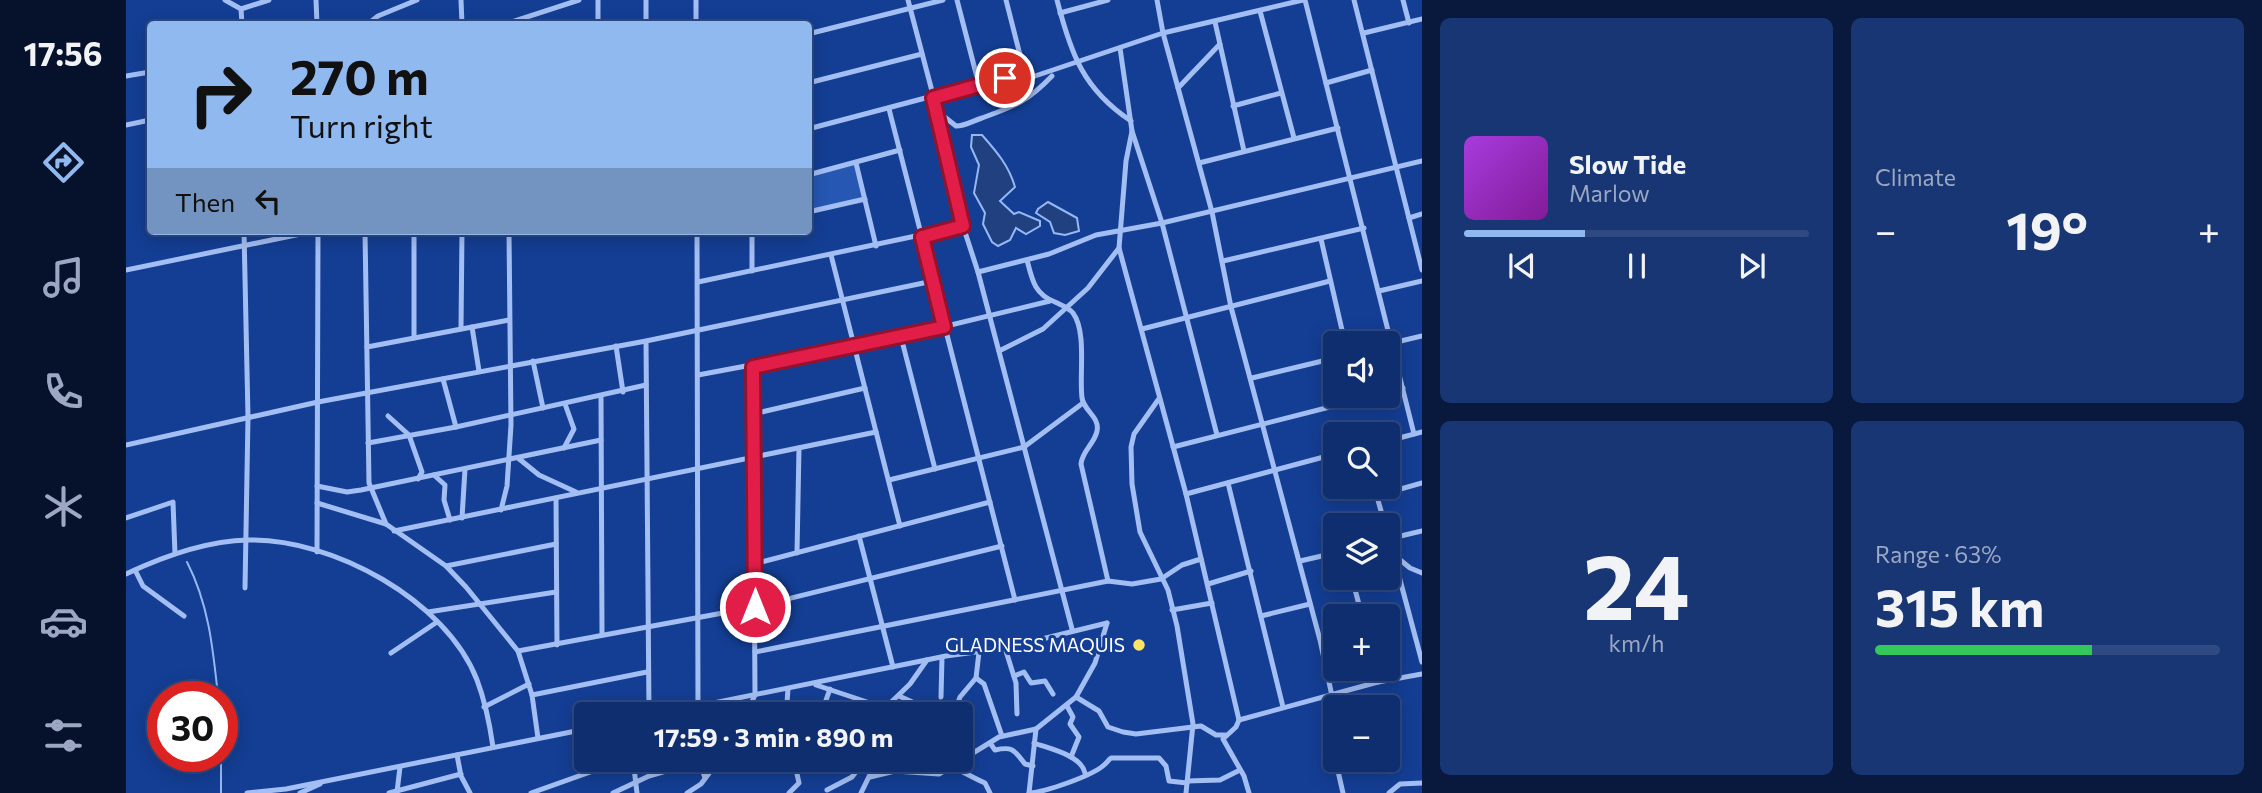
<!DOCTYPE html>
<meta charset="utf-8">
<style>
:root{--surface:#0f2e6f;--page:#183674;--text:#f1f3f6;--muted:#9ba8c3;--line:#2f4a82;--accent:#90b9f0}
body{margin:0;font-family:Commissioner,sans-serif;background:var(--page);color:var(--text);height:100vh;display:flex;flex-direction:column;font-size:26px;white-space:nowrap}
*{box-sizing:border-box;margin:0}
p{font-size:23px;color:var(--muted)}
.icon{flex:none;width:38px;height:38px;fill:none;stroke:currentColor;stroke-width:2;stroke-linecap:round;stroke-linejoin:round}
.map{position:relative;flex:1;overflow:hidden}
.sheet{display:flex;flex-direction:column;gap:18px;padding:18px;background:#08193d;width:840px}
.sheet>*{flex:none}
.top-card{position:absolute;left:21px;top:21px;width:665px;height:214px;border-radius:7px;box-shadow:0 4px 18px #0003,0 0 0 2px var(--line);background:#90b9f0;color:#111;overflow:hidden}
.controls{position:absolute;left:1197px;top:331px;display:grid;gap:14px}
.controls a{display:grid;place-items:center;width:77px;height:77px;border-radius:7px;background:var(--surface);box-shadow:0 4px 18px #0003,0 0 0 2px var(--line);font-size:35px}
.speed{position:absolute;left:21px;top:681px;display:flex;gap:14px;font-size:35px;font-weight:700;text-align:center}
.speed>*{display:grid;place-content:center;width:91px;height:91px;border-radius:50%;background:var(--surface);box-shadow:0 4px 18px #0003,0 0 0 2px var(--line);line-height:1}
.speed .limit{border:10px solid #d22;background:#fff;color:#111}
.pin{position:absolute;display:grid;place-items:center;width:60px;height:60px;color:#fff;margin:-30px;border:4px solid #fff;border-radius:50%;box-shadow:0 2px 7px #0007}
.me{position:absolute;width:77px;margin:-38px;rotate:0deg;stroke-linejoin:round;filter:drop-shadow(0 0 5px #0008)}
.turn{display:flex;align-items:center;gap:24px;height:147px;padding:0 28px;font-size:32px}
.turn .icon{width:91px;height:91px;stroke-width:2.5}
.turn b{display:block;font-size:49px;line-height:60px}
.then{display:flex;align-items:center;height:66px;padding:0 28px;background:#0003;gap:14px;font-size:26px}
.big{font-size:52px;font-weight:700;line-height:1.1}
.sheet .widget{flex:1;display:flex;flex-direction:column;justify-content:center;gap:10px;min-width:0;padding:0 24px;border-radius:10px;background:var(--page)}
.sheet .dial{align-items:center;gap:0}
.dial b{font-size:91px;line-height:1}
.song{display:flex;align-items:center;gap:21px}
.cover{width:84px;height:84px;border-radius:10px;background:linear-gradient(135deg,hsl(280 70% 55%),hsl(290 70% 35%))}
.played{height:7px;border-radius:4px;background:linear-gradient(90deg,var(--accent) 35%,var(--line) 35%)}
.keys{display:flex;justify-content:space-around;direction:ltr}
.heat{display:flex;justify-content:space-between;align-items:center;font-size:38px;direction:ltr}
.charge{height:10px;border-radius:5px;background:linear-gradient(90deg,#34c759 63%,var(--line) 0)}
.sheet .tiles{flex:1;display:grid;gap:18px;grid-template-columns:repeat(2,1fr)}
.trip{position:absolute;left:448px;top:702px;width:399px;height:70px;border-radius:7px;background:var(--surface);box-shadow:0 4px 18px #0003,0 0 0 2px var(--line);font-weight:700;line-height:70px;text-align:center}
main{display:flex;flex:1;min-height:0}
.dock{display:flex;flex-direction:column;width:126px;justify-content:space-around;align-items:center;background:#06122c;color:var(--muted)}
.dock .icon{width:49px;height:49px}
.dock .active{color:var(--accent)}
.dock b{font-size:32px;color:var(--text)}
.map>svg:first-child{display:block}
.green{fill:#2657b3}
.water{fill:#204080;stroke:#95b8f5;stroke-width:2}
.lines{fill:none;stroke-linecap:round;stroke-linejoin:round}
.stream{stroke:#95b8f5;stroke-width:2}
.minor{stroke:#a3bef2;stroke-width:5}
.route-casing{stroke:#92132f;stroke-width:18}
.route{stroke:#e11d48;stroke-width:12}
.poi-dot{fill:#ffe364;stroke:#143e94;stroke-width:2.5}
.labels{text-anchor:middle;stroke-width:6;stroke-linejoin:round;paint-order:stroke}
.poi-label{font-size:19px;fill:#fff;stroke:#143e94;text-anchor:end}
</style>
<main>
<nav class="dock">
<b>17:56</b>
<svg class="icon active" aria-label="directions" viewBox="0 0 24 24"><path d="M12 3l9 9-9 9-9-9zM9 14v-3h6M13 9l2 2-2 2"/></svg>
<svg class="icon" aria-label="music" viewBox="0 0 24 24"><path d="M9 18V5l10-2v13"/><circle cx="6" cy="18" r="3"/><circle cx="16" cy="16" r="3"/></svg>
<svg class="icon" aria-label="phone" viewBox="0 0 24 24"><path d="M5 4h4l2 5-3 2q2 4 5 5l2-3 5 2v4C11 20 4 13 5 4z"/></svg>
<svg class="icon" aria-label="climate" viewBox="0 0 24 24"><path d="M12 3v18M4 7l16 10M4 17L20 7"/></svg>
<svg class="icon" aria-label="car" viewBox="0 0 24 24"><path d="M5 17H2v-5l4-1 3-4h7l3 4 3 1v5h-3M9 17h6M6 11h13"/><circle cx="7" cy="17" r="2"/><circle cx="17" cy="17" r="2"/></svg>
<svg class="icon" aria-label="filters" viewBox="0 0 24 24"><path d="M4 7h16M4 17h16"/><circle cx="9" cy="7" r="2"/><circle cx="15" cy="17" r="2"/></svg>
</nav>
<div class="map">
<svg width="1296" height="793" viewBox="0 0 1296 793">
<rect width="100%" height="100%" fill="#143e94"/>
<path class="green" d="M 730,164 L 739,202 L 683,214 L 683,177 Z"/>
<g class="water">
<path d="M 846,135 L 856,135 C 871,152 883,166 889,187 L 874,201 L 888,214 L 893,212 L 914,221 L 914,226 L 900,234 L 890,228 L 884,240 L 872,246 L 866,242 L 857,224 L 859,213 L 848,193 L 853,165 L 845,147 Z"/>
<path d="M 922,202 L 951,218 L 953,231 L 939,235 L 928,233 L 924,222 L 910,213 L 912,209 Z"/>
</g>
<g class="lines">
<g class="stream">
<path d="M 61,562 C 83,605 87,649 92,696"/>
<path d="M 95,756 L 95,793"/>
</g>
<g class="minor">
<path d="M 99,0 L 115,9 L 116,24"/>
<path d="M 190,0 L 191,24"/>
<path d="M 335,0 L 336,24"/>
<path d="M 472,0 L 472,24"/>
<path d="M 570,0 L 570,24"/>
<path d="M 782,0 L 826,167 L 837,226 L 852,272 L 946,629"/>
<path d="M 831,0 L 853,85"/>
<path d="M 880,0 L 894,55 L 885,76"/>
<path d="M 931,0 C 945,54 957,89 1005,121"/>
<path d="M 1031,0 L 1037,33 L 1086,212 L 1105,307 L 1194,640 L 1206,696 L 1204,736 L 1217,793"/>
<path d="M 1179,0 L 1288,434"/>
<path d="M 1228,0 L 1296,270"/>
<path d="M 1277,0 L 1283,23"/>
<path d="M 115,9 L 143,0"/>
<path d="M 1134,11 L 1168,138"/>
<path d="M 934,13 L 982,0"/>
<path d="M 1089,22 L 1118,151"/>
<path d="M 242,24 L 252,16 L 291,0"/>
<path d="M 379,24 L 453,0"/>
<path d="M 520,24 L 520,0"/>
<path d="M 1238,33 L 1296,19"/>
<path d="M 682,34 L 817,0"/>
<path d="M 994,48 L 1006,131 L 1036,223 L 1091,435"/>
<path d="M 0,76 L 24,72"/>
<path d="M 682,83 L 796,54"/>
<path d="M 1200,83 L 1246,70"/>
<path d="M 1052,88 L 1094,44"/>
<path d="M 1107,106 L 1155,93"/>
<path d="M 763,109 L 889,600"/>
<path d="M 811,111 L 830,126 C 840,126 846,121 856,118 C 889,106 901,102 926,76"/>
<path d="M 0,125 L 24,120"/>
<path d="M 682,129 L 879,77 L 909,76 L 1037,33 L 1177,0"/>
<path d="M 1006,131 L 1000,161 L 993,248 L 1060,494 L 1113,720 L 1110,727 L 1097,739 L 1118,776 L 1123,793"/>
<path d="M 730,163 L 750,246"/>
<path d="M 1073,163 L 1212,128"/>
<path d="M 682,175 L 774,150"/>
<path d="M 682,212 L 739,199"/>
<path d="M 1283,218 L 1296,214"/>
<path d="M 118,231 L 122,417 L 119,588"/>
<path d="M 239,231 L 243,483 L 260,524"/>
<path d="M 288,231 L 288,338"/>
<path d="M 571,231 L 572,714"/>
<path d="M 626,231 L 626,271"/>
<path d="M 1195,239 L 1219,343"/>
<path d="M 705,255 L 774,526"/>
<path d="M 901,260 C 906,279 908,294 929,302 C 935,305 942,307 947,313 C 961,332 953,375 956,398 C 958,411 974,417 971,431 C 969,443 956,451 955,464 L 982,581"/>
<path d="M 1097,261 L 1238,228"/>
<path d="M 0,270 L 189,231"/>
<path d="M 852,272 L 923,254 L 970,235 L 1036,223 L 1296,161"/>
<path d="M 572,282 L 837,226"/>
<path d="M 1253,291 L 1296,281"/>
<path d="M 346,327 L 353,371"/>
<path d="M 335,329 L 336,231"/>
<path d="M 1016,329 L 1204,281"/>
<path d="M 775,337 L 809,469"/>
<path d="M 520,341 L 523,714"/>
<path d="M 1262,344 L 1296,336"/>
<path d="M 490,346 L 497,392"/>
<path d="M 241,347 L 383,320"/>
<path d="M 873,351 L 917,329 L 962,288 L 993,248"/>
<path d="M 407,361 L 417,408"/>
<path d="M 572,375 L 775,337 L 924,301"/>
<path d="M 1126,378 L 1209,358"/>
<path d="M 317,379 L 330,427"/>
<path d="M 1262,392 L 1277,388"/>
<path d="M 475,397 L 476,635"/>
<path d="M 1032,400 L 1008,434 L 1005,447 L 1006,484 L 1014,532 L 1042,590 L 1051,626 L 1067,724 L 1060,793"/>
<path d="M 627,414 L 739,388"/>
<path d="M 262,416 L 283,435 L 296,472 L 292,479"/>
<path d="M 1262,441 L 1296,432"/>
<path d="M 242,443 L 330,427 L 520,385"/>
<path d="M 0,445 L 192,402 L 520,341 L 807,281"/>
<path d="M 1047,447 L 1247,396"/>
<path d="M 438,448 L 448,429 L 439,404"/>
<path d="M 392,458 L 413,475 L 450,492"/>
<path d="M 308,475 L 319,485 L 318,500 L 324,520"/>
<path d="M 763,480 L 898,447 L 957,403"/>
<path d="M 1102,483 L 1157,707"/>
<path d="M 191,486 L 221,492 L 235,490 L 475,440"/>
<path d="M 1248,486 L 1259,525"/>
<path d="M 1060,494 L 1209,454"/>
<path d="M 1250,496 L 1296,483"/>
<path d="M 430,498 L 431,645"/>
<path d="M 191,503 L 260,524 L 320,566 L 340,587 L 392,651 L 406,695 L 412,738"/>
<path d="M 375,510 L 381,486 L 385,425 L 383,231"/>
<path d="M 0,518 L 47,502 L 49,554"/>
<path d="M 336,518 L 339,469"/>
<path d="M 268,531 L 750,432"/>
<path d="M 1262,535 L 1296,662"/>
<path d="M 733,536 L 767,667"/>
<path d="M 1262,539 L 1296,531"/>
<path d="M 191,552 L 192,231"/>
<path d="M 671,553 L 673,448"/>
<path d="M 1267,554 L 1284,568 L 1296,573"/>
<path d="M 1174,561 L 1209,553"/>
<path d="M 628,564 L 864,502"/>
<path d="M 320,566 L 430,544"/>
<path d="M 9,570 L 17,586 L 58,616"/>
<path d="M 0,574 C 38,556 79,541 122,540 C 206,538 320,600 351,680 C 359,701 364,726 367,747"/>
<path d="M 1226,578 L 1236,616"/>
<path d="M 1082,584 L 1125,571"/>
<path d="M 1046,610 L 1086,603"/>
<path d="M 302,612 L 430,592"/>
<path d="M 1135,616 L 1184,604"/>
<path d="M 879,648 L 890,683 L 891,714"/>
<path d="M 392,651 L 629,607 L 876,546"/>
<path d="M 629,652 L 982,581 L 1006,584 L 1035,579 L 1056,565 L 1075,559"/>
<path d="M 265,653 L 311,622"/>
<path d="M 1248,668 L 1252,682"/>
<path d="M 888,676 L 898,672 L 905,683 L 919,681 L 927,694"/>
<path d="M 850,678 L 858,684 L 876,736"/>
<path d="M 690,685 L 744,703 L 761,714"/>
<path d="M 406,695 L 521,672"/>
<path d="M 773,696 L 802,709"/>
<path d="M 815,697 L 816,657"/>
<path d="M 950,697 L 973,711 L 982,727 L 997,732 L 1010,734 L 1075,726 L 1090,735 L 1099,735"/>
<path d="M 658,705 L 666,714"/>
<path d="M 941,706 L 947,717 L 944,724 L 953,737 L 945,757"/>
<path d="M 358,707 L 403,684"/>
<path d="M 756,711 L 784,684 L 801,660"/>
<path d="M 533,714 L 820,656 L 879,648 L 981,623"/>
<path d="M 620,714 L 629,695 L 627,367"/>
<path d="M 650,714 L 661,703 L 662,689"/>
<path d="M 695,714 L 704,689"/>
<path d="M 828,714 L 834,697 L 850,678 L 853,652"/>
<path d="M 1113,720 L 1252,682 L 1296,674"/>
<path d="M 864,743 L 869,750 C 887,746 888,750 899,764 L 907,766"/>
<path d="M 908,743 C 924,749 955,755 959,773"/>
<path d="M 331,755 L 335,776 L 344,793"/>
<path d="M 507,760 L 511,793"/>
<path d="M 573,760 L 579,778"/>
<path d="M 813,760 C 829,767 843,776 859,783 L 864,793"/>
<path d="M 744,777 L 769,771 L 813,774 L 873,737 L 910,729"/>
<path d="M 1061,781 L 1094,780 L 1114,770"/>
<path d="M 701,790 L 726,777 L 739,760"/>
<path d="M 271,792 L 274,767"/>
<path d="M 121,793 L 160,789 L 460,729"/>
<path d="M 174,793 L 194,784"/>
<path d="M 263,793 L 335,774"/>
<path d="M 405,793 L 498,760"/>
<path d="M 487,793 L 523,776 L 574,761"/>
<path d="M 561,793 L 575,784 L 593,760"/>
<path d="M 663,793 L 673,783 L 668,760"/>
<path d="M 735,793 L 751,760"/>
<path d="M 903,793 L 910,729 L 950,697 L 969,663 L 981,623"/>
<path d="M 903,793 C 919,792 966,776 978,765 C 981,763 982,760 985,758 L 1033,758 L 1040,766 L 1043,781 L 1061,783"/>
<path d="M 1263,793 L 1274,784 L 1296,783"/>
</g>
</g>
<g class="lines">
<g class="route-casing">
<path id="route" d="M 629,607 L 627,367 L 818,327 L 796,237 L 837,226 L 807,98 L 879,78"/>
</g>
<use href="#route" class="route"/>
</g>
<circle class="poi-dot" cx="1013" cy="645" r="7"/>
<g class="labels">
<g class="poi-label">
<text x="999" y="652">GLADNESS MAQUIS</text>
</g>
</g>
</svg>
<div class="controls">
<a><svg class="icon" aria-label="sound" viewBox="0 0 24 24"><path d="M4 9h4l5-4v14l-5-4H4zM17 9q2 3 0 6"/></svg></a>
<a><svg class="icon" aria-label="search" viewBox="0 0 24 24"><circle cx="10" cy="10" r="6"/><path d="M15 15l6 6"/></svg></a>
<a><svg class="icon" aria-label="layers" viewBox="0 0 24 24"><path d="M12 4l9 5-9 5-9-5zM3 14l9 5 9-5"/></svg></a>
<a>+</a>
<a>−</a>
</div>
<div class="speed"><div class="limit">30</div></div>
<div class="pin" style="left:879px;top:78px;background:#d93025"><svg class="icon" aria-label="arrive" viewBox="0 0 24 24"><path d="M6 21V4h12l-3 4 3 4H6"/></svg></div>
<svg class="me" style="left:629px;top:607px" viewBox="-20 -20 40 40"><circle r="17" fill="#e11d48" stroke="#fff" stroke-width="3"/><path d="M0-11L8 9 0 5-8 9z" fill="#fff"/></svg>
<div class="trip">17:59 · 3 min · 890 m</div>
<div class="top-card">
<div class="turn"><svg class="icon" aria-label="right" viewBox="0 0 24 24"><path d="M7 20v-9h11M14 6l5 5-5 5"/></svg><div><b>270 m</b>Turn right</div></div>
<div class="then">Then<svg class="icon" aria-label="left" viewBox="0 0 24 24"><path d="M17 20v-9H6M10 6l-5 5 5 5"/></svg></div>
</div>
</div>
<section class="sheet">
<div class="tiles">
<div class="widget">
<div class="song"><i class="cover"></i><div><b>Slow Tide</b><p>Marlow</p></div></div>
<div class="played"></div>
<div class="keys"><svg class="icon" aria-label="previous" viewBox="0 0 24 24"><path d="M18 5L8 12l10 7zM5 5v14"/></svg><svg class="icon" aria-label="pause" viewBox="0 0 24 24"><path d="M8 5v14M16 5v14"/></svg><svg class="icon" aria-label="next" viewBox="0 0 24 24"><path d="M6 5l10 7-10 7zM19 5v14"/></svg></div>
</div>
<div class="widget"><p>Climate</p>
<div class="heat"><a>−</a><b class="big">19°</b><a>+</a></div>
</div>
<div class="widget dial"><b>24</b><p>km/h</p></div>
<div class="widget"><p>Range · 63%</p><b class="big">315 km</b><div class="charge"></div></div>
</div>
</section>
</main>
